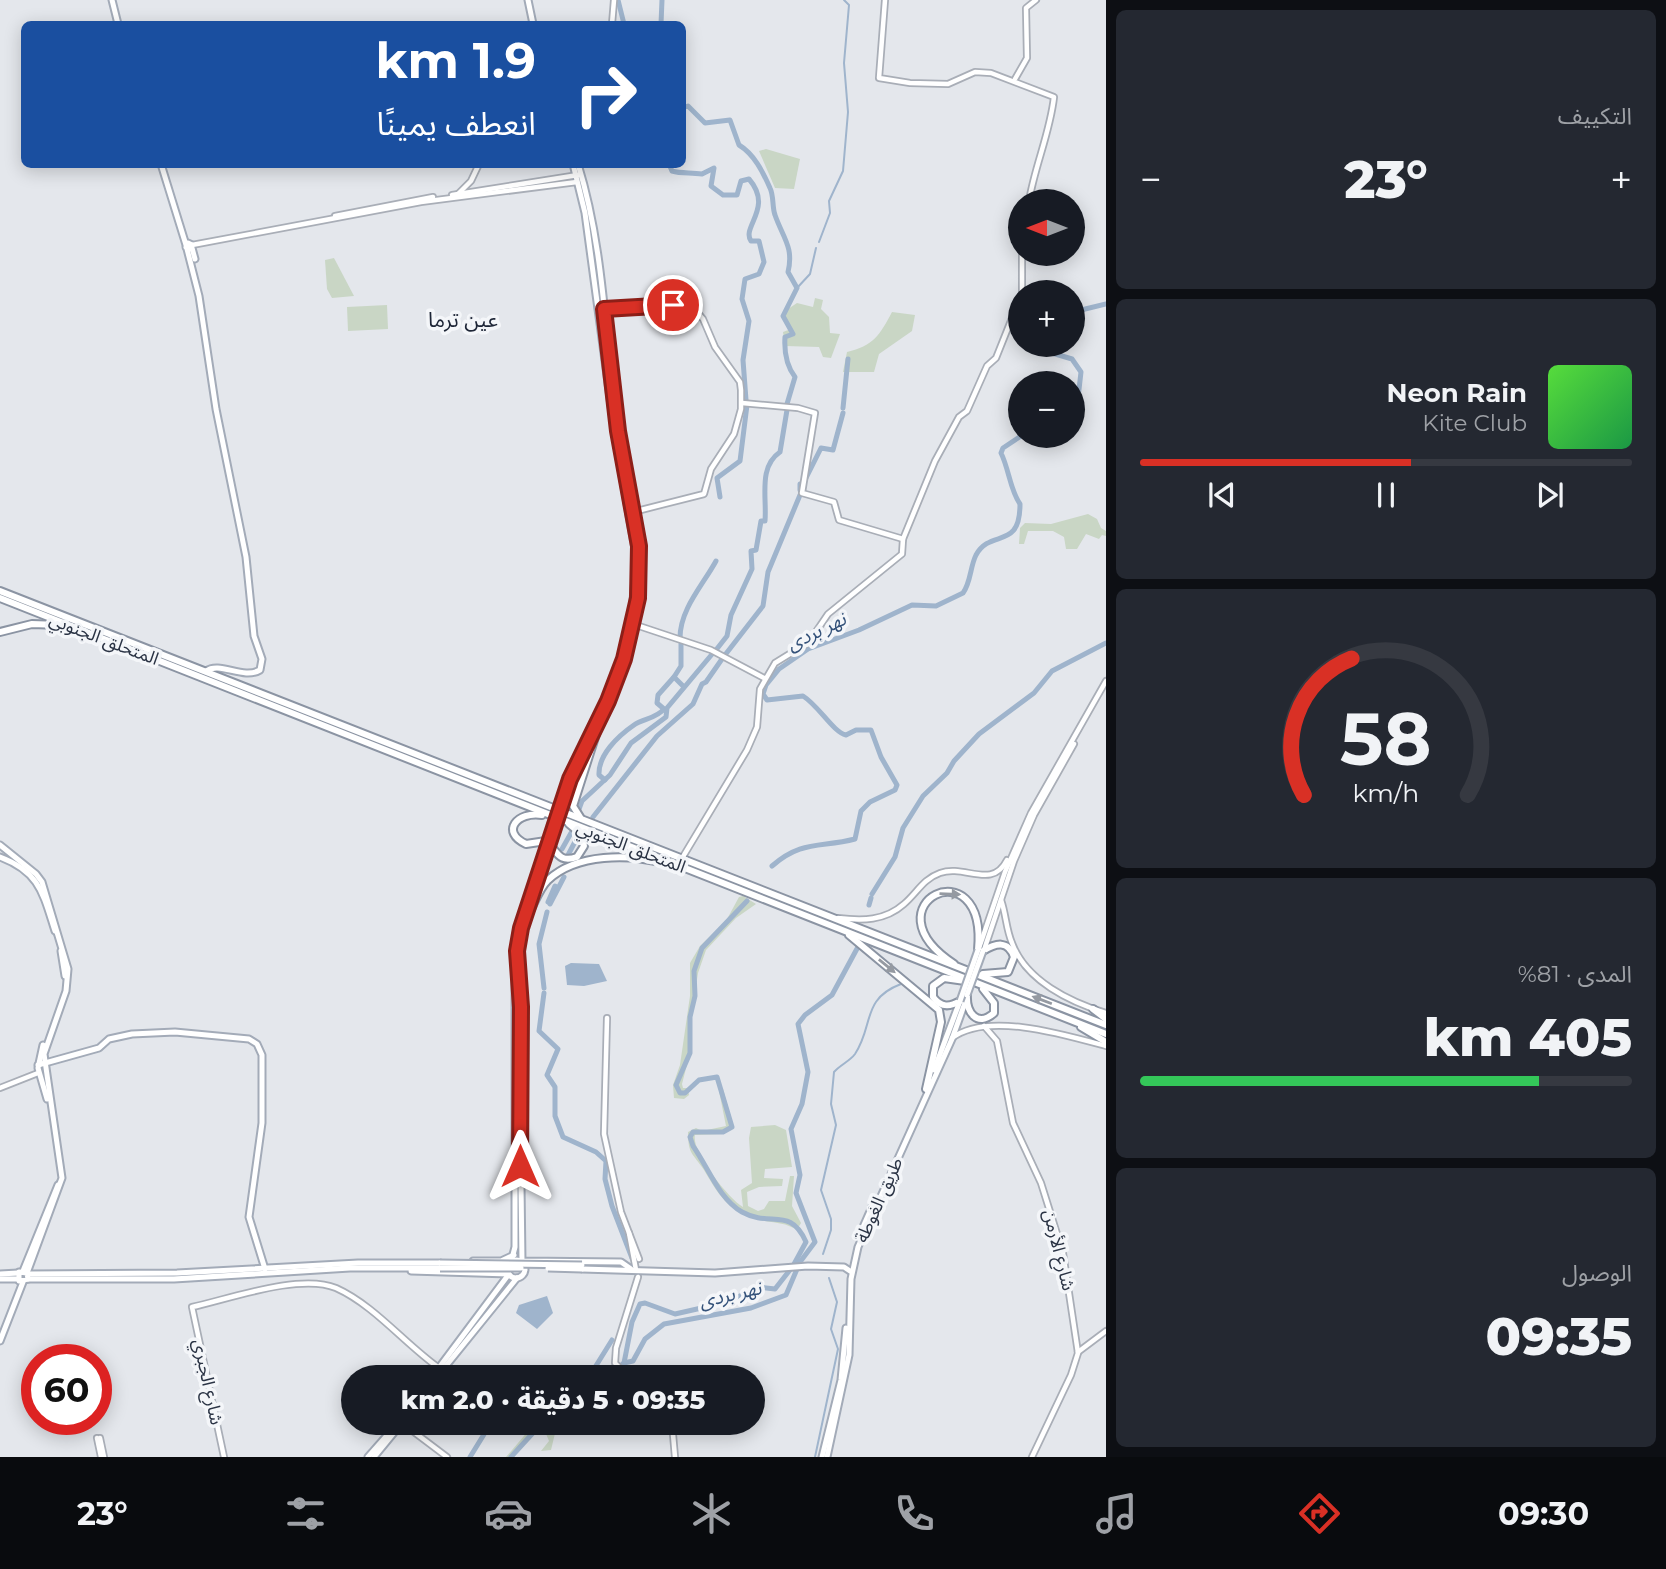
<!DOCTYPE html>
<html lang="ar">
<meta charset="utf-8">
<style>
:root{--surface:#171b24;--page:#242831;--text:#f1f3f6;--muted:#9ea1a6;--line:#363941;--accent:#d93025}
body{margin:0;font-family:Montserrat,"Noto Sans Arabic",sans-serif;background:var(--page);color:var(--text);direction:rtl;height:100vh;display:flex;flex-direction:column;font-size:26px;white-space:nowrap}
*{box-sizing:border-box;margin:0}
p{font-size:23px;color:var(--muted)}
.icon{flex:none;width:38px;height:38px;fill:none;stroke:currentColor;stroke-width:2;stroke-linecap:round;stroke-linejoin:round}
.map{position:relative;flex:1;overflow:hidden;direction:ltr}
.sheet{display:flex;flex-direction:column;gap:10px;padding:10px;background:#0d0f14;width:560px}
.sheet>*{flex:none}
.hud{position:absolute;left:21px;top:21px;width:665px;height:147px;border-radius:10px;box-shadow:0 4px 18px #0003;direction:rtl;background:#1a4fa0;color:#fff;overflow:hidden}
.needle{width:46px;rotate:270deg}
.tools{position:absolute;left:1008px;top:189px;display:grid;gap:14px}
.tools a{display:grid;place-items:center;width:77px;height:77px;border-radius:50%;background:var(--surface);box-shadow:0 4px 18px #0003;font-size:35px}
.speed{position:absolute;left:21px;top:1344px;display:flex;gap:14px;font-size:35px;font-weight:700;text-align:center}
.speed>*{display:grid;place-content:center;width:91px;height:91px;border-radius:50%;background:var(--surface);box-shadow:0 4px 18px #0003;line-height:1}
.speed .limit{border:10px solid #d22;background:#fff;color:#111}
.pin{position:absolute;display:grid;place-items:center;width:60px;height:60px;color:#fff;margin:-30px;border:4px solid #fff;border-radius:50%;box-shadow:0 2px 7px #0007}
.me{position:absolute;width:77px;margin:-38px;rotate:0deg;stroke-linejoin:round;filter:drop-shadow(0 0 5px #0008)}
.turn{display:flex;align-items:center;gap:24px;height:147px;padding:0 35px;font-size:32px}
.turn .icon{width:91px;height:91px;stroke-width:2.5}
.turn b{display:block;font-size:49px;line-height:60px}
.big{font-size:52px;font-weight:800;line-height:1.1}
.sheet .widget{flex:1;display:flex;flex-direction:column;justify-content:center;gap:10px;min-width:0;padding:0 24px;border-radius:10px;background:var(--page)}
.sheet .dial{align-items:center;gap:0}
.dial svg{height:182px;overflow:visible;fill:none;stroke:var(--line);stroke-width:7;stroke-linecap:round;text-anchor:middle}
.dial text{fill:var(--text);stroke:none}
.song{display:flex;align-items:center;gap:21px}
.cover{width:84px;height:84px;border-radius:10px;background:linear-gradient(135deg,hsl(110 70% 55%),hsl(140 70% 35%))}
.played{height:7px;border-radius:4px;background:linear-gradient(90deg,var(--accent) 55%,var(--line) 55%)}
.keys{display:flex;justify-content:space-around;direction:ltr}
.heat{display:flex;justify-content:space-between;align-items:center;font-size:38px;direction:ltr}
.charge{height:10px;border-radius:5px;background:linear-gradient(90deg,#34c759 81%,var(--line) 0)}
.trip{position:absolute;left:341px;top:1365px;width:424px;height:70px;border-radius:35px;background:var(--surface);box-shadow:0 4px 18px #0003;font-weight:800;line-height:70px;text-align:center;direction:rtl}
.dock{display:flex;height:112px;justify-content:space-around;align-items:center;background:#090b0e;color:var(--muted)}
.dock .icon{width:49px;height:49px}
.dock .on{color:var(--accent)}
.dock b{font-size:32px;color:var(--text)}
main{display:flex;flex:1;min-height:0}
.map>svg:first-child{display:block}
.green{fill:#c9d6c5}
.water{fill:#9fb4cc}
.lines{fill:none;stroke-linecap:round;stroke-linejoin:round}
.stream{stroke:#9fb4cc;stroke-width:2}
.river{stroke:#9fb4cc;stroke-width:5}
.secondary-casing{stroke:#a9aeb7;stroke-width:8}
.primary-casing{stroke:#a3abb8;stroke-width:9}
.highway-casing{stroke:#8b94a3;stroke-width:10}
.secondary{stroke:#fff;stroke-width:4.5}
.primary{stroke:#fff;stroke-width:5}
.highway{stroke:#fff;stroke-width:6}
.primary-bridge-casing{stroke:#a3abb8;stroke-width:9;stroke-linecap:butt}
.primary-bridge{stroke:#fff;stroke-width:5}
.oneway{fill:#959aa2}
.route-casing{stroke:#8d1f18;stroke-width:18}
.route{stroke:#d93025;stroke-width:12}
.labels{text-anchor:middle;stroke-width:7;stroke-linejoin:round;paint-order:stroke}
.street-label{font-size:18px;fill:#2b3445;stroke:#f4f6f9}
.water-label{font-size:19px;font-style:italic;fill:#34527a;stroke:#f4f6f9}
.quarter-label{font-size:21px;fill:#1d2536;stroke:#f4f6f9}
</style>
<main>
<section class="sheet">
<div class="widget"><p>التكييف</p>
<div class="heat"><a>−</a><b class="big">23°</b><a>+</a></div>
</div>
<div class="widget">
<div class="song"><i class="cover"></i><div><b>Neon Rain</b><p>Kite Club</p></div></div>
<div class="played"></div>
<div class="keys"><svg class="icon" aria-label="previous" viewBox="0 0 24 24"><path d="M18 5L8 12l10 7zM5 5v14"/></svg><svg class="icon" aria-label="pause" viewBox="0 0 24 24"><path d="M8 5v14M16 5v14"/></svg><svg class="icon" aria-label="next" viewBox="0 0 24 24"><path d="M6 5l10 7-10 7zM19 5v14"/></svg></div>
</div>
<div class="widget dial"><svg viewBox="0 0 100 80">
<path d="M14 69A42 42 0 1 1 86 69"/>
<path d="M14 69A42 42 0 0 1 35 9" stroke="#d93025"/>
<text x="50" y="56" font-size="32" font-weight="700">58</text>
<text x="50" y="72" font-size="11">km/h</text>
</svg></div>
<div class="widget"><p>المدى · 81%</p><b class="big">405 km</b><div class="charge"></div></div>
<div class="widget"><p>الوصول</p><b class="big">09:35</b></div>
</section>
<div class="map">
<svg width="1106" height="1457" viewBox="0 0 1106 1457">
<rect width="100%" height="100%" fill="#e4e7ec"/>
<g class="green">
<path d="M 766,149 L 800,159 L 794,189 L 775,188 L 759,151 Z"/>
<path d="M 334,258 L 354,296 L 332,298 L 327,289 L 325,260 Z"/>
<path d="M 815,298 L 823,300 L 821,309 L 829,317 L 830,333 L 840,334 L 831,358 L 823,357 L 819,347 L 785,346 L 783,332 L 791,329 L 782,313 L 797,303 L 813,307 Z"/>
<path d="M 387,305 L 388,329 L 348,331 L 347,307 Z"/>
<path d="M 892,312 L 915,315 L 912,331 L 879,354 L 874,372 L 843,372 L 847,352 C 873,346 880,335 892,312 Z"/>
<path d="M 1088,514 L 1097,519 L 1101,528 L 1106,531 L 1106,536 L 1102,535 L 1099,539 L 1086,534 L 1077,549 L 1066,549 L 1064,537 L 1053,531 L 1028,531 L 1024,544 L 1019,544 L 1020,528 L 1025,523 L 1051,524 Z"/>
<path d="M 743,896 L 756,904 L 736,918 L 706,950 L 698,973 L 691,1018 L 691,1049 L 682,1084 L 683,1088 L 688,1088 L 689,1095 L 684,1099 L 674,1098 L 673,1085 L 680,1065 L 690,996 L 690,963 L 700,946 L 726,921 L 739,897 Z"/>
<path d="M 723,1089 L 733,1125 L 731,1130 L 722,1134 L 695,1135 C 691,1151 728,1198 743,1207 L 741,1190 L 752,1183 L 749,1138 L 751,1127 L 775,1125 L 786,1130 L 792,1167 L 765,1169 L 764,1178 L 783,1179 L 782,1186 L 759,1187 L 747,1192 L 748,1206 L 758,1211 L 764,1209 L 769,1201 L 785,1201 L 790,1176 L 794,1176 L 792,1206 L 801,1223 L 797,1230 C 786,1223 777,1223 765,1221 C 730,1213 721,1199 704,1170 C 693,1153 688,1155 688,1132 L 696,1128 L 702,1131 L 726,1126 L 719,1091 Z"/>
<path d="M 535,1423 L 561,1423 L 557,1425 L 551,1450 L 541,1451 L 549,1441 L 544,1429 L 534,1434 L 513,1457 L 506,1457 Z"/>
</g>
<g class="water">
<path d="M 571,963 L 599,964 L 607,981 L 584,986 L 567,985 L 565,966 Z"/>
<path d="M 547,1296 L 553,1313 L 537,1329 L 516,1313 L 519,1305 Z"/>
</g>
<g class="lines">
<g class="stream">
<path d="M 819,242 L 830,213 L 829,201 L 843,171 L 848,112 L 844,63 L 849,5 L 844,0"/>
<path d="M 797,288 L 810,274 L 816,248"/>
<path d="M 823,1254 L 831,1230 L 831,1219 L 821,1190 L 836,1125 L 831,1104 L 834,1072 C 840,1065 850,1061 855,1054 C 874,1026 861,999 901,984"/>
<path d="M 815,1457 L 838,1349 L 831,1329 L 837,1302 L 829,1278"/>
</g>
<g class="river">
<path d="M 618,0 L 624,24"/>
<path d="M 661,24 L 662,0"/>
<path d="M 682,108 L 688,106 L 705,123 L 730,120 L 739,145 C 754,154 763,172 770,188 C 774,196 772,207 775,215 C 783,238 794,247 788,272 L 797,288 L 783,316 L 793,334 L 785,337 C 784,352 786,365 795,377 L 787,404"/>
<path d="M 669,164 L 672,171 C 682,174 691,172 702,174 L 714,168 L 711,186 L 723,195 L 737,195 L 741,181 L 749,179 C 774,208 741,227 751,241 L 759,241 L 764,262 L 759,274 L 745,279 L 742,299 L 749,321 L 743,360 L 746,400"/>
<path d="M 1073,312 L 1106,304"/>
<path d="M 1040,345 L 1042,350 L 1072,359 L 1081,372 L 1078,398 L 1073,403"/>
<path d="M 843,408 L 848,359"/>
<path d="M 804,482 L 821,448 L 833,450 L 843,413"/>
<path d="M 800,484 L 800,490"/>
<path d="M 720,497 L 717,478 L 740,461 L 747,405"/>
<path d="M 680,638 C 680,609 703,585 716,561"/>
<path d="M 716,650 L 727,636 L 731,615 L 752,569 L 751,551 L 756,550 L 761,521 L 765,521 C 767,497 758,467 780,452 L 787,410"/>
<path d="M 725,655 L 763,606 L 768,572 L 800,495"/>
<path d="M 674,677 L 681,666 L 681,644"/>
<path d="M 605,780 L 599,775 C 598,755 618,736 634,725 C 643,719 657,718 664,709 L 657,703 L 658,695 L 674,677 L 683,686"/>
<path d="M 578,812 L 582,801 L 610,775 L 631,743 L 666,717 L 667,708 L 713,653"/>
<path d="M 593,817 L 657,736 L 693,704 L 702,684 L 706,682 L 722,659"/>
<path d="M 562,849 L 571,833"/>
<path d="M 567,857 L 578,836"/>
<path d="M 772,866 C 802,840 820,848 855,839 L 861,811 L 870,802 L 895,790 L 897,785 L 881,757 L 871,730 L 856,730 L 846,735 C 833,732 819,706 803,696 L 767,700 L 763,694 L 766,685 L 779,669 L 808,649 L 859,630 L 912,605 L 936,606 L 963,593 C 971,582 970,567 976,555 C 991,528 1020,551 1020,504 C 1010,490 1009,469 1001,453 L 1003,448 L 1021,436"/>
<path d="M 872,894 L 895,857 L 903,828 L 923,796 L 947,773 L 954,761 L 979,734 L 1034,693 L 1052,671 L 1106,643"/>
<path d="M 548,902 L 555,886"/>
<path d="M 550,904 L 564,877"/>
<path d="M 869,905 L 871,898"/>
<path d="M 544,988 L 539,944 L 547,912"/>
<path d="M 544,993 L 539,1031 L 558,1049 L 547,1075 L 555,1087 L 555,1116 L 563,1137 L 596,1152 L 606,1161 L 605,1179 L 612,1206 L 632,1258"/>
<path d="M 624,1363 L 632,1322 L 640,1304 L 645,1303 L 675,1314 L 728,1302 L 758,1287 L 775,1289 L 793,1266 L 806,1242 C 790,1206 771,1228 742,1212 C 719,1199 708,1167 693,1146 L 690,1137 L 693,1132 L 723,1132 L 732,1127 L 717,1077 L 699,1080 L 685,1093 L 680,1093 L 676,1085 L 690,1053 L 690,1017 L 695,996 L 694,971 L 702,948 L 747,901"/>
<path d="M 589,1377 L 612,1340"/>
<path d="M 608,1377 L 624,1363 L 633,1361 L 645,1339 L 664,1324 L 751,1308 L 786,1295 L 800,1262 L 815,1242 L 796,1193 L 800,1175 L 791,1129 L 802,1104 L 808,1072 L 798,1024 L 805,1015 L 832,995 L 859,945"/>
<path d="M 470,1457 L 491,1423"/>
<path d="M 511,1457 L 542,1423"/>
</g>
<g class="secondary-casing">
<g id="secondary">
<path d="M 885,0 L 879,78 L 910,83 L 948,84 L 975,72 L 991,73 L 1054,97 C 1050,133 1035,165 1029,201"/>
<path d="M 612,24 L 614,0"/>
<path d="M 1015,79 L 1027,58 L 1026,8 L 1036,0"/>
<path d="M 458,194 L 471,181 L 479,164"/>
<path d="M 452,195 L 578,175"/>
<path d="M 335,216 L 433,197"/>
<path d="M 192,245 L 421,202 L 577,182"/>
<path d="M 1022,254 L 1022,292"/>
<path d="M 600,309 L 689,303 L 703,319 L 715,347 L 740,382 L 741,390 L 741,409 L 734,434 L 711,469 L 704,494 L 633,512"/>
<path d="M 742,403 L 798,408 L 815,413 L 802,493 L 834,502 L 839,520 L 903,539"/>
<path d="M 630,623 L 711,650 L 764,678"/>
<path d="M 681,860 L 747,750 L 757,727 L 760,689 L 775,663 L 809,642 L 828,614 L 902,554 L 903,539 L 935,461 L 959,417 L 967,411 L 987,366 L 996,358 L 1020,298"/>
<path d="M 1001,900 C 1006,914 1006,929 1012,943 C 1026,981 1070,1002 1106,1013"/>
<path d="M 838,918 C 862,921 885,921 904,904 C 917,893 923,879 940,873 C 965,864 992,890 1007,860"/>
<path d="M 979,948 L 1005,872 L 1031,813 L 1106,681"/>
<path d="M 984,950 L 1014,861 L 1034,815 L 1074,744"/>
<path d="M 607,1018 L 604,1134 L 621,1212 L 639,1259"/>
<path d="M 984,1026 L 997,1041 L 1013,1123 L 1041,1183 L 1063,1253 L 1078,1353 L 1071,1375 L 1032,1457"/>
<path d="M 952,1038 C 987,1011 1066,1035 1106,1046"/>
<path d="M 0,1088 L 38,1073"/>
<path d="M 629,1233 L 636,1270"/>
<path d="M 638,1277 L 616,1348 L 615,1363 L 626,1374 L 656,1377"/>
<path d="M 1078,1352 L 1106,1331"/>
<path d="M 402,1423 L 447,1457"/>
<path d="M 672,1423 L 675,1457"/>
<path d="M 97,1438 L 101,1457"/>
<path d="M 100,1438 L 104,1457"/>
<path d="M 224,1457 L 192,1307 C 229,1299 300,1273 336,1288 C 374,1305 405,1344 439,1368"/>
</g>
</g>
<g class="primary-casing">
<g id="primary">
<path d="M 112,0 L 118,24"/>
<path d="M 528,0 L 533,24"/>
<path d="M 161,164 L 186,245"/>
<path d="M 573,164 L 585,213 L 615,435 L 636,555"/>
<path d="M 188,243 L 192,245 L 190,249 L 186,247 Z"/>
<path d="M 192,248 L 195,259"/>
<path d="M 187,249 L 199,296 L 216,409 L 246,557 L 254,636 L 262,659 L 260,670 C 243,680 220,661 206,671"/>
<path d="M 632,611 L 636,568"/>
<path d="M 559,801 C 583,740 621,686 634,621 C 647,555 627,497 618,432 C 605,343 605,251 578,164"/>
<path d="M 564,803 L 570,779"/>
<path d="M 0,845 L 36,874 L 42,882 L 68,969 L 66,991 L 44,1054 L 62,1178 L 27,1273 L 28,1279 L 19,1281 L 19,1272 L 27,1273"/>
<path d="M 0,857 C 40,872 43,894 55,931"/>
<path d="M 61,951 L 65,976"/>
<path d="M 518,954 L 522,1261 L 621,1262 L 631,1269"/>
<path d="M 43,1045 L 38,1068 L 47,1099"/>
<path d="M 38,1065 L 99,1048 L 109,1039 L 132,1034 L 175,1032 L 249,1039 L 257,1044 L 262,1055 L 262,1123 L 249,1217 L 265,1269"/>
<path d="M 934,1070 L 960,1001"/>
<path d="M 859,1236 L 875,1200"/>
<circle cx="516" cy="1269" r="9"/>
<path d="M 473,1261 L 501,1261 L 514,1255"/>
<path d="M 511,1262 L 515,1247 L 515,959 L 525,910 L 555,828"/>
<path d="M 582,1269 L 715,1273 L 808,1266 L 844,1267 L 850,1271"/>
<path d="M 23,1271 L 58,1185"/>
<path d="M 411,1271 L 509,1274"/>
<path d="M 0,1274 L 18,1273"/>
<path d="M 28,1274 L 177,1273 L 358,1263 L 440,1263"/>
<path d="M 0,1279 L 18,1279"/>
<path d="M 28,1279 L 174,1279 L 350,1268 L 440,1268"/>
<path d="M 0,1341 L 23,1282"/>
<path d="M 432,1377 L 509,1274"/>
<path d="M 437,1377 L 517,1278"/>
<path d="M 368,1457 L 398,1423"/>
<path d="M 374,1457 L 402,1423"/>
<path d="M 822,1457 L 841,1380 L 846,1328"/>
<path d="M 827,1457 L 849,1355 L 851,1279 L 858,1247 L 952,1039 L 966,1000"/>
</g>
</g>
<g class="highway-casing">
<g id="highway">
<path d="M 0,591 L 1106,1025"/>
<path d="M 0,598 L 1106,1034"/>
<path d="M 0,632 L 32,624 L 60,625"/>
<path d="M 542,815 C 517,811 500,832 526,844 L 546,841 C 557,850 558,864 577,857 L 584,846 L 580,833 L 569,824"/>
<path d="M 580,817 L 573,806 L 597,731 L 594,723"/>
<path d="M 524,916 L 529,913 C 535,902 539,889 548,880 C 577,853 629,854 664,863"/>
<path d="M 849,935 L 939,1010 L 941,1022 L 926,1089"/>
<path d="M 954,964 C 863,904 988,844 978,950"/>
<path d="M 983,974 L 1008,972 L 1014,957 C 1008,940 996,943 983,951"/>
<path d="M 967,995 C 966,1012 977,1028 994,1013 L 994,1003 L 983,989"/>
<path d="M 960,1001 C 950,1007 941,1008 933,997 L 933,986 L 944,978 L 965,981"/>
<path d="M 1093,1009 L 1106,1019"/>
<path d="M 1081,1027 L 1106,1042"/>
</g>
</g>
<use href="#secondary" class="secondary"/>
<use href="#primary" class="primary"/>
<use href="#highway" class="highway"/>
<g class="primary-bridge-casing">
<g id="primary-bridge">
<path d="M 550,826 L 559,801"/>
<path d="M 555,828 L 564,803"/>
<path d="M 967,995 L 983,951"/>
<path d="M 960,1001 L 978,950"/>
<path d="M 440,1263 L 582,1265"/>
<path d="M 440,1268 L 521,1268"/>
<path d="M 548,1268 L 582,1269"/>
</g>
</g>
<use href="#primary-bridge" class="primary-bridge"/>
</g>
<defs><path id="oneway-solid" d="M-6-.8H1V-3.2L6.5 0L1 3.2V.8H-6Z" transform="scale(1.75)"/></defs>
<g class="oneway">
<use href="#oneway-solid" transform="translate(950 894) rotate(2)"/>
<use href="#oneway-solid" transform="translate(887 966) rotate(39)"/>
<use href="#oneway-solid" transform="translate(1042 1000) rotate(-159)"/>
</g>
<g class="lines">
<g class="route-casing">
<path id="route" d="M 520,1166 L 521,1007 L 517,951 L 521,928 L 570,779 L 608,701 L 624,659 L 638,598 L 639,546 L 618,431 L 604,309 L 673,305"/>
</g>
<use href="#route" class="route"/>
</g>
<g class="labels">
<g class="street-label">
<text transform="translate(104 639) rotate(21)" y="6">المتحلق الجنوبي</text>
<text transform="translate(631 847) rotate(21)" y="6">المتحلق الجنوبي</text>
<text transform="translate(879 1200) rotate(-66)" y="6">طريق الغوطة</text>
<text transform="translate(1059 1250) rotate(76)" y="6">شارع الأرمن</text>
<text transform="translate(208 1382) rotate(78)" y="6">شارع الجبري</text>
</g>
<g class="water-label">
<text transform="translate(816 631) rotate(-26)" y="7">نهر بردى</text>
<text transform="translate(730 1294) rotate(-13)" y="7">نهر بردى</text>
</g>
<g class="quarter-label">
<text x="463" y="327">عين ترما</text>
</g>
</g>
</svg>
<div class="tools">
<a><svg class="needle" viewBox="-14 -14 28 28"><path d="M0-13l5 13h-10z" fill="#e53935"/><path d="M0 13l5-13h-10z" fill="#9ea1a6"/></svg></a>
<a>+</a>
<a>−</a>
</div>
<div class="speed"><div class="limit">60</div></div>
<div class="pin" style="left:673px;top:305px;background:#d93025"><svg class="icon" aria-label="arrive" viewBox="0 0 24 24"><path d="M6 21V4h12l-3 4 3 4H6"/></svg></div>
<svg class="me" style="left:520px;top:1166px" viewBox="-20 -20 40 40"><path d="M0-17L14 15 0 8-14 15z" fill="#d93025" stroke="#fff" stroke-width="4"/></svg>
<div class="trip">09:35 · 5 دقيقة · 2.0 km</div>
<div class="hud">
<div class="turn"><svg class="icon" aria-label="right" viewBox="0 0 24 24"><path d="M7 20v-9h11M14 6l5 5-5 5"/></svg><div><b>1.9 km</b>انعطف يمينًا</div></div>
</div>
</div>
</main>
<nav class="dock">
<b>09:30</b>
<svg class="icon on" aria-label="directions" viewBox="0 0 24 24"><path d="M12 3l9 9-9 9-9-9zM9 14v-3h6M13 9l2 2-2 2"/></svg>
<svg class="icon" aria-label="music" viewBox="0 0 24 24"><path d="M9 18V5l10-2v13"/><circle cx="6" cy="18" r="3"/><circle cx="16" cy="16" r="3"/></svg>
<svg class="icon" aria-label="phone" viewBox="0 0 24 24"><path d="M5 4h4l2 5-3 2q2 4 5 5l2-3 5 2v4C11 20 4 13 5 4z"/></svg>
<svg class="icon" aria-label="climate" viewBox="0 0 24 24"><path d="M12 3v18M4 7l16 10M4 17L20 7"/></svg>
<svg class="icon" aria-label="car" viewBox="0 0 24 24"><path d="M5 17H2v-5l4-1 3-4h7l3 4 3 1v5h-3M9 17h6M6 11h13"/><circle cx="7" cy="17" r="2"/><circle cx="17" cy="17" r="2"/></svg>
<svg class="icon" aria-label="filters" viewBox="0 0 24 24"><path d="M4 7h16M4 17h16"/><circle cx="9" cy="7" r="2"/><circle cx="15" cy="17" r="2"/></svg>
<b>23°</b>
</nav>
